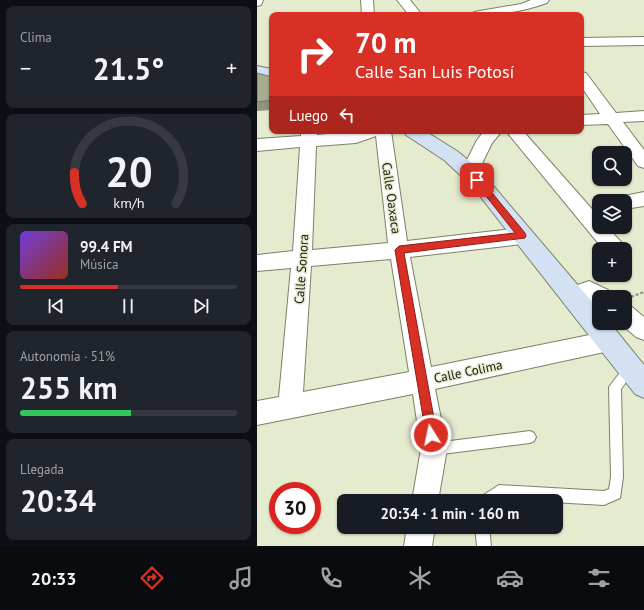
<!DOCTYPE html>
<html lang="es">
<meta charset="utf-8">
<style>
:root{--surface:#171b24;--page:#20242c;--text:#f1f3f6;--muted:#9ea1a6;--line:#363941;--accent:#d93025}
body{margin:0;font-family:"PT Sans",sans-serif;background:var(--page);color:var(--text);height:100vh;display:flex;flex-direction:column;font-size:15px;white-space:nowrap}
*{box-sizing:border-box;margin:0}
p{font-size:13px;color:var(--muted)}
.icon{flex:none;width:22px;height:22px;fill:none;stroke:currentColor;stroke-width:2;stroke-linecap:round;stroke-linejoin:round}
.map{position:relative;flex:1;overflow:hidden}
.drawer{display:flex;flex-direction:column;gap:6px;padding:6px;background:#0d0f14;width:257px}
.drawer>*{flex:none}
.hud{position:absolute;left:12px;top:12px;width:315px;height:122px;border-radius:8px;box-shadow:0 1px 3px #0004;background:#d93025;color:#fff;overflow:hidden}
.tools{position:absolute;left:335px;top:146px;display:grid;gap:8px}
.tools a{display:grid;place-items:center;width:40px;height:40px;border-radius:8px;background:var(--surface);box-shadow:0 1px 3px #0004;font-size:20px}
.speed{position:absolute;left:12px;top:482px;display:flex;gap:8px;font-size:20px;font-weight:700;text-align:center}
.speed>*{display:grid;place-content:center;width:52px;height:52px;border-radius:50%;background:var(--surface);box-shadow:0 1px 3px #0004;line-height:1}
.speed .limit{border:6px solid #d22;background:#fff;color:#111}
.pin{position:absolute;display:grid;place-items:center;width:34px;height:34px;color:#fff;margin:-17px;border-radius:8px;box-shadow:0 2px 6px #0006}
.me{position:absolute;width:44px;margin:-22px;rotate:350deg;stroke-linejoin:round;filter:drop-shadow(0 0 3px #0008)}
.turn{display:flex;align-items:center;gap:14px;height:84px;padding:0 20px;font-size:18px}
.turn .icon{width:52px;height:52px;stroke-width:2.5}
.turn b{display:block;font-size:28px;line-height:34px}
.then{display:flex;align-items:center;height:38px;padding:0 20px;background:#0003;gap:8px;font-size:15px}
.big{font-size:30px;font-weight:700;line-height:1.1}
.drawer .tile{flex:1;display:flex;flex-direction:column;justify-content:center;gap:6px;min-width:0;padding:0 14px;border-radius:8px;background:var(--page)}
.drawer .dial{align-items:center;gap:0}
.dial svg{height:104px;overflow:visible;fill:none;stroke:var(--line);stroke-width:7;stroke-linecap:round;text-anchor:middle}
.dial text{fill:var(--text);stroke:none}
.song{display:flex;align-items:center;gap:12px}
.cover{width:48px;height:48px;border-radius:6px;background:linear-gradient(135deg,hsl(260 70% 55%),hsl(10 70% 35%))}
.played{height:4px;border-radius:2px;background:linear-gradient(90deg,var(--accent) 45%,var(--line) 45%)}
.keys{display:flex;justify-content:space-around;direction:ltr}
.heat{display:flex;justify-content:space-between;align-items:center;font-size:22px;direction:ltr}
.charge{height:6px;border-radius:3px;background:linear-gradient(90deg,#34c759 51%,var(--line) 0)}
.trip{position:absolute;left:80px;top:494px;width:226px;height:40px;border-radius:8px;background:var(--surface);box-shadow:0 1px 3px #0004;font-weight:700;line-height:40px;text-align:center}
.dock{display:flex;height:64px;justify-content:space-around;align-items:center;background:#090b0e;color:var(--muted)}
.dock .icon{width:28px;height:28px}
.dock .selected{color:var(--accent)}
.dock b{font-size:18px;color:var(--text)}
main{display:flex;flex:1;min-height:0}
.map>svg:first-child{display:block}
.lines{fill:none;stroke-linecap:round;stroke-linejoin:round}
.lane-casing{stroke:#7b8167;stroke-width:2}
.street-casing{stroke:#7b8167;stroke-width:2}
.secondary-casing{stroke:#7b8167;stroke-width:2}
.path{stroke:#989d87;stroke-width:2.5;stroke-dasharray:3 2;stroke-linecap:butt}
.lane{fill:#fff;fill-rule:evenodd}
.street{fill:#fff;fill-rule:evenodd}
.secondary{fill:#d4e1f2;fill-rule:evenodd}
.wall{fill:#8f957d}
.building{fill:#a6ad91;stroke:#747966}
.route{fill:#d93025;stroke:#8d1f18}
.labels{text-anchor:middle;stroke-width:3;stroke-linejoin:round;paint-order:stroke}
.street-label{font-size:13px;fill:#191b10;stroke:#e4ebce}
</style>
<main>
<section class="drawer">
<div class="tile"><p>Clima</p>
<div class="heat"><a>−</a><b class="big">21.5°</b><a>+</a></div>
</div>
<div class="tile dial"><svg viewBox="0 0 100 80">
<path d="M14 69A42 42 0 1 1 86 69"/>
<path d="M14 69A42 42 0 0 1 8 45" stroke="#d93025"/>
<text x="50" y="56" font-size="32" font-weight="700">20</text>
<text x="50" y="72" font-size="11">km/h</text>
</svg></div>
<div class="tile">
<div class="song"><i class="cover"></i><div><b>99.4 FM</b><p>Música</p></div></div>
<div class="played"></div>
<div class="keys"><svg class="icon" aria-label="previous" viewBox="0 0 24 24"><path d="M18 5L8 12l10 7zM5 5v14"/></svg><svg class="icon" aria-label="pause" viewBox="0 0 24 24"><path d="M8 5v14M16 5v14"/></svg><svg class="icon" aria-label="next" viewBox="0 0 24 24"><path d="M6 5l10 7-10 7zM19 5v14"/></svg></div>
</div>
<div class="tile"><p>Autonomía · 51%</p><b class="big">255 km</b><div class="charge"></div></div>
<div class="tile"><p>Llegada</p><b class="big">20:34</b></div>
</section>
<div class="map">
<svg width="387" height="546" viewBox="0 0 387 546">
<rect width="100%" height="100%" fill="#e4ebce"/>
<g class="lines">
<g class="lane-casing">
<g id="lane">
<path d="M 374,361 L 378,363 L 380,367 L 364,389 L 366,477 L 363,498 L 347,505 L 244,499 L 241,501 L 223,501 L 225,496 L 242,485 L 347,491 L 352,489 L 354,477 L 352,387 L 370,363 Z"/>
<path d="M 273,431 L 277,433 L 279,437 L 277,441 L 273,443 L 177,455 L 173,453 L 171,449 L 173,445 L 177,443 Z"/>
<path d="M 218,527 L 232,527 L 234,546 L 220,546 Z"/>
</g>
</g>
<g class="street-casing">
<g id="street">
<path d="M 0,0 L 6,0 L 4,5 L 0,6 Z"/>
<path d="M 104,0 L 116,0 L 117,15 L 105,15 Z"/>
<path d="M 140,0 L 153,0 L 165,15 L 152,15 Z"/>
<path d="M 274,0 L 292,0 L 290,3 C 264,12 243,15 215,15 L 217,12 L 264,4 Z"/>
<path d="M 387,37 L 387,45 L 324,46 L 324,38 Z"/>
<path d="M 324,72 L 329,73 L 359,113 L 387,111 L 387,121 L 366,122 L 387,150 L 387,168 L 381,166 L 351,124 L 324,125 L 324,115 L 343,114 L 324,86 Z"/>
<path d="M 44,131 L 60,131 L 60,135 L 100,131 L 134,131 L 150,241 L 265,228 L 272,231 L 274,236 L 272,241 L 265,244 L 153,257 L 174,367 L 352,331 L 360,334 L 363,341 L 360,348 L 352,351 L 178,389 L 190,449 L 181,501 L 155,501 L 164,449 L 156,394 L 0,425 L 0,401 L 22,397 L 34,268 L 0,271 L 0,255 L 36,251 L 43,147 L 0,151 L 0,139 L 44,136 ZM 119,136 L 131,243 L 55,250 L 59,146 L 99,143 ZM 134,259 L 152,372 L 46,392 L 54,266 Z"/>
<path d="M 227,131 L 245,131 L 235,143 L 219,176 L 213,178 L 207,176 L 204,172 L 220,140 Z"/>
<path d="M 249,131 L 266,131 L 342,217 L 342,227 L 350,227 L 365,243 L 368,249 L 346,249 Z"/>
<path d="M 387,192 L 387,206 L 368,209 L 368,201 L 360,201 L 362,197 Z"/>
<path d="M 332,281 L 351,290 L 354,297 L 342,297 L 342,306 L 330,300 L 316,305 L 309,303 L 306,296 L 309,289 Z"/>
<path d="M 368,304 L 375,307 L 387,317 L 387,340 L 379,337 L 363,323 L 368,323 Z"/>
<path d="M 150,527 L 178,527 L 175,546 L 147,546 Z"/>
</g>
</g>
<g class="secondary-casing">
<g id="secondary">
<path d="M 0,66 L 15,69 L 15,79 L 0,76 Z"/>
<path d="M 146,131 L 168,131 L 200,151 L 221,168 L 342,310 L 342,323 L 353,323 L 387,365 L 387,398 L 378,394 L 215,186 L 187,160 L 149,135 Z"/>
</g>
</g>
<path class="path" d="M 374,297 L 387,292"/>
<use href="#lane" class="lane"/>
<use href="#street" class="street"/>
<use href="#secondary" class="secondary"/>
</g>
<path class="wall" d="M 0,73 L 15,77 L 15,110 L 0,111 Z"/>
<path class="building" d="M 0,73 L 15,77 L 15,100 L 0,102 Z"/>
<path class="route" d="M 220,177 L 223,178 L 268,233 L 269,236 L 268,238 L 147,253 L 180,435 L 178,439 L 174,441 L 170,439 L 169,435 L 138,250 L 142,246 L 258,233 L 218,182 L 218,178 Z"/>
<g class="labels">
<g class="street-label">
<text transform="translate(135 198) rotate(82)" y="5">Calle Oaxaca</text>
<text transform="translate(44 269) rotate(-86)" y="5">Calle Sonora</text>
<text transform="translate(211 371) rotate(-12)" y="5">Calle Colima</text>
</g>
</g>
</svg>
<div class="tools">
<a><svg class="icon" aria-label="search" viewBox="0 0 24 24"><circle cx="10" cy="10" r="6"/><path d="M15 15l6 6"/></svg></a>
<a><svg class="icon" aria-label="layers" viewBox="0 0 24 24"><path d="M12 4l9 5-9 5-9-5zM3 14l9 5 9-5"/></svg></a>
<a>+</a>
<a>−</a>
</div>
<div class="speed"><div class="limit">30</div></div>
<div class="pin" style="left:220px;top:180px;background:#d93025"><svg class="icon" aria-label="arrive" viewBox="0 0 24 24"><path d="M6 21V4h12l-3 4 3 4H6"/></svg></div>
<svg class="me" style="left:174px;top:435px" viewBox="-20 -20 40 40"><circle r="17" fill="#d93025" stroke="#fff" stroke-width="3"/><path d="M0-11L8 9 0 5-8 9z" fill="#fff"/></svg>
<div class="trip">20:34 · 1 min · 160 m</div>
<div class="hud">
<div class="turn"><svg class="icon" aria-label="right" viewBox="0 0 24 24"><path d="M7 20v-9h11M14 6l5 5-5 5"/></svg><div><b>70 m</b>Calle San Luis Potosí</div></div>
<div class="then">Luego<svg class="icon" aria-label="left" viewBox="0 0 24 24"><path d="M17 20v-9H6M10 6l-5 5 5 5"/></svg></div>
</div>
</div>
</main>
<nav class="dock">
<b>20:33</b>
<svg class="icon selected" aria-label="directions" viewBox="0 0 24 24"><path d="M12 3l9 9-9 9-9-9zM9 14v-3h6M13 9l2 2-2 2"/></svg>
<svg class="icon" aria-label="music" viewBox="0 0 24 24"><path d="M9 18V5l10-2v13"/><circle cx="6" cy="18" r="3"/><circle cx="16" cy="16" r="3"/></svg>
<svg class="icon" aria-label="phone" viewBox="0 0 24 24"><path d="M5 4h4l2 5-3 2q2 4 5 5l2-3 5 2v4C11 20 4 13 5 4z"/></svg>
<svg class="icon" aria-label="climate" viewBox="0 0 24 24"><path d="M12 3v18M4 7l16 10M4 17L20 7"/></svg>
<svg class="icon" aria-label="car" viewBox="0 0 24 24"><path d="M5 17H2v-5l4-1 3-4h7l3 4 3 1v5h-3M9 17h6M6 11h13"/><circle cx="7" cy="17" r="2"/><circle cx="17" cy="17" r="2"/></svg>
<svg class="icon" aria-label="filters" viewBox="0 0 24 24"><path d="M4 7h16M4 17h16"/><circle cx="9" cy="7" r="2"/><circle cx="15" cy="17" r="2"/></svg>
</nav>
